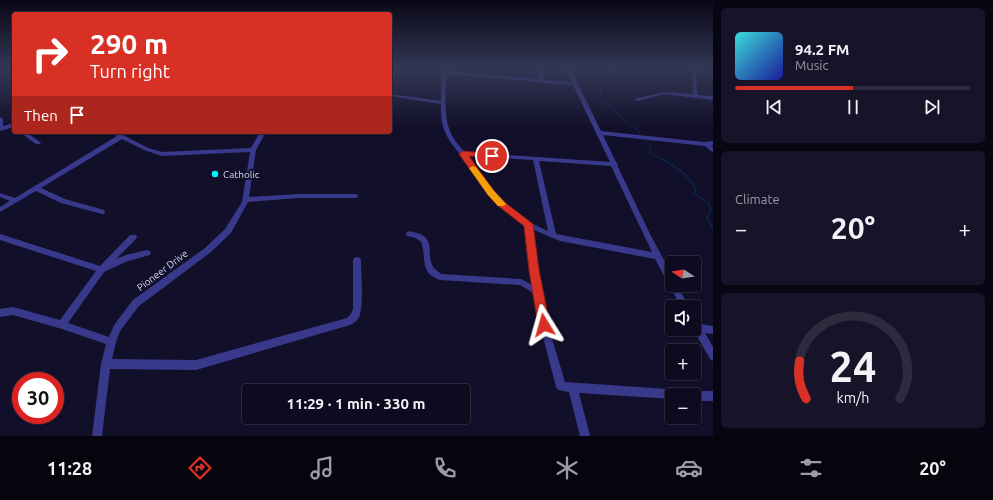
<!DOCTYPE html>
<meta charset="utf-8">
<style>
:root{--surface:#0e0b20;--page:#171429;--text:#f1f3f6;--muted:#9b9ba5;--line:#2e2b3e;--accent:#d93025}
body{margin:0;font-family:Ubuntu,sans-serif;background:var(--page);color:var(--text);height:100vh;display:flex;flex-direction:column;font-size:15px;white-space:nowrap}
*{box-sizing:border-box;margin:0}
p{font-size:13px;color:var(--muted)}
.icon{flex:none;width:22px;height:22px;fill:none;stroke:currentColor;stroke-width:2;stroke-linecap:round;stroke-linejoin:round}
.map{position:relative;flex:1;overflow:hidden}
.side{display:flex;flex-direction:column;gap:8px;padding:8px;background:#080612;width:280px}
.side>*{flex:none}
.banner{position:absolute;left:12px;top:12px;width:380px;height:122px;border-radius:4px;box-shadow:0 1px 3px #0004,0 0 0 1px var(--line);background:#d93025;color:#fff;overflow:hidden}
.needle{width:26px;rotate:282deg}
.buttons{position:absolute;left:665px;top:256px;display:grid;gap:8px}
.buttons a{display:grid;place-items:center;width:36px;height:36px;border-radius:4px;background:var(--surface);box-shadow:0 1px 3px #0004,0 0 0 1px var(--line);font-size:20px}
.speed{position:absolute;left:12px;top:372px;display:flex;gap:8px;font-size:20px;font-weight:700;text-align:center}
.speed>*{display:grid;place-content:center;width:52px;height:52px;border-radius:50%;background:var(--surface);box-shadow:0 1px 3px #0004,0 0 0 1px var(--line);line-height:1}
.speed .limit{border:6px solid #d22;background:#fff;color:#111}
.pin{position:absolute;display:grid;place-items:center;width:34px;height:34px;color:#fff;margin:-17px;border:2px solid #fff;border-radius:50%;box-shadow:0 1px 4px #0007}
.me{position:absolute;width:44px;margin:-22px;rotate:352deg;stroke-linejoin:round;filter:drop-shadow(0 0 3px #0008)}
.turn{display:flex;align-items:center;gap:14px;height:84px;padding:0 12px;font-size:18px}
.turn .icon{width:52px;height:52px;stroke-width:2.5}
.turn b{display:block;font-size:28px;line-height:34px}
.then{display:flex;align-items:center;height:38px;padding:0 12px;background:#0003;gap:8px;font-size:15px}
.big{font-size:30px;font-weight:700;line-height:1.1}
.side .widget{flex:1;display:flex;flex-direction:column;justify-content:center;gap:6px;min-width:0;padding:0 14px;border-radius:6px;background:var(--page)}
.side .dial{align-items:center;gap:0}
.dial svg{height:104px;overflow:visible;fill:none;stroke:var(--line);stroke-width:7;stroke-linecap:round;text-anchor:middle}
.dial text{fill:var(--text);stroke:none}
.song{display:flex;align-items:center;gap:12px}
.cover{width:48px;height:48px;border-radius:6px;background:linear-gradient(135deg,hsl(180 70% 55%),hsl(240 70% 35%))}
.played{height:4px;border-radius:2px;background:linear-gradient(90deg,var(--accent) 50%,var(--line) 50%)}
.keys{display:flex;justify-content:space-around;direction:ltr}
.heat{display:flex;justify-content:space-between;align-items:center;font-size:22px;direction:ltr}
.trip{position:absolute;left:242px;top:384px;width:228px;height:40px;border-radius:4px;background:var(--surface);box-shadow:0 1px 3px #0004,0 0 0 1px var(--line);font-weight:700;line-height:40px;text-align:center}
.dock{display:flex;height:64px;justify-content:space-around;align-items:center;background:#06040d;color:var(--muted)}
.dock .icon{width:28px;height:28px}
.dock .current{color:var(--accent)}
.dock b{font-size:18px;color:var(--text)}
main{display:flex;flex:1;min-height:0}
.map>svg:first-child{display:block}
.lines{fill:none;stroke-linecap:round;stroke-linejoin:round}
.stream-far1{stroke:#0a264e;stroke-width:1}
.stream{stroke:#0a264e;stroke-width:1.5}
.minor{fill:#38398b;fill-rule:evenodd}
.route{fill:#d93025;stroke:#8d1f18}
.slow{fill:#f59e0b}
.poi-dot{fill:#04f2ff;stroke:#120f2a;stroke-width:1.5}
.labels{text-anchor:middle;stroke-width:4;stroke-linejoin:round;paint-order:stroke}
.poi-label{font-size:10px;fill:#dad8ff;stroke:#120f2a;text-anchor:start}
.street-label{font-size:10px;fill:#dad8ff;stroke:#120f2a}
</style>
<main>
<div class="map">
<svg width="713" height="436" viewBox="0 0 713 436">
<rect width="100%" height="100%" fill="#120f2a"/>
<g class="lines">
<path class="stream-far1" d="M 615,68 L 615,72 L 610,74 L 601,83 L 600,101 L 611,106 L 622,119 L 639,131 L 640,137 L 650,145 L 651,153 L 661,159"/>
<path class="stream" d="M 660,158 C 675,166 688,174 696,189 L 694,193 L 709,204 L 711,210 L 707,218 L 713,228"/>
<g class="minor">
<path d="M 392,68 L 396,68 L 392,90 L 390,91 L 390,77 Z"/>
<path d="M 441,68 L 445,68 L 446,71 L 539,79 L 537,68 L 541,68 L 544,80 L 572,82 L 566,68 L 570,68 L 601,131 L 704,142 L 713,141 L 713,145 L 711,145 L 713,147 L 713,152 L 711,151 L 705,146 L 603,135 L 616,162 L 618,164 L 617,165 L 650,234 L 672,275 L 672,285 L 677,285 L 689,307 L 681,307 L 655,259 L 560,241 L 532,229 L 538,270 L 543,292 L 548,325 L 565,382 L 682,390 L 686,391 L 687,395 L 672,395 L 672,399 L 579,393 L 590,436 L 580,436 L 569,392 L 558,390 L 556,387 L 540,325 L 535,294 L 520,285 L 440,280 C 419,273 427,258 421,242 L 416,238 L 407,236 L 406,234 L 407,232 C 411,231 413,232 417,233 C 435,238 427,253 432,265 C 434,269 438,271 441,274 L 521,279 L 533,285 L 530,270 L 525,225 C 498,208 482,185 464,160 C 458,151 449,142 445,132 C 441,123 441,113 441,104 L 390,96 L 390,94 L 441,101 ZM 446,74 L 540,82 L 542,83 L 544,83 L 573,85 L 610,162 L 465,152 C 459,146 453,139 450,131 C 443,113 446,92 446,74 ZM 468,156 L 533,160 L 548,231 C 512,216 490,187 468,156 ZM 539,161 L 611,166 L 652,252 L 556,234 Z"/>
<path d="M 692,68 L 696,68 L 697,93 L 699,95 L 713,96 L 713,100 L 664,94 L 637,101 L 634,99 L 664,92 L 693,94 Z"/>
<path d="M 0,117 L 3,119 L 3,126 L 14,123 L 14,127 L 0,131 Z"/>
<path d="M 19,132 L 26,132 L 41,143 L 40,144 L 36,144 Z"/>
<path d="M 110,132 L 117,132 L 148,148 L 162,152 L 251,148 L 260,132 L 266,132 L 256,150 L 249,197 L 298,194 L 356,194 L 359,196 L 356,198 L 298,198 L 248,202 L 231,233 L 211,252 L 139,306 L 120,331 L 116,342 L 112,359 L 196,360 L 347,318 L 351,314 L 353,309 L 353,260 L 354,258 L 357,257 L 360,258 L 361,260 C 361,273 364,306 359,317 C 357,321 354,323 350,325 L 196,370 L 110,369 L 102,436 L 92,436 L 101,364 L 106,344 L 62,329 L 13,315 L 0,317 L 0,309 L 13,307 L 60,320 L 96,271 L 0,240 L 0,234 L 100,266 L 130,235 L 136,235 L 137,237 L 136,239 L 116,259 L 126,255 L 147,250 L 150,251 L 151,253 L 150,255 L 128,261 L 104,272 L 68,323 L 109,337 L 114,325 L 133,300 L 205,248 L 225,229 L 242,202 L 250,152 L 162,156 L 144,150 L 122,139 L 41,188 L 65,199 L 104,210 L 105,212 L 104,214 L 102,214 L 61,203 L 36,191 L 0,212 L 0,207 L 10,201 L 0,197 L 0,193 L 15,198 L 117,136 Z"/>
<path d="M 694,318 L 697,319 L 700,324 L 713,326 L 713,334 L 705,333 L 713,347 L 713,361 L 710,359 L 693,329 L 694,329 Z"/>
<path d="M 694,391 L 713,391 L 713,401 L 694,401 L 694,395 L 689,395 L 690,392 Z"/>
</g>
</g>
<linearGradient id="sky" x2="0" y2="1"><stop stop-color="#0a0817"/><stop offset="0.53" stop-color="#333755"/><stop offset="1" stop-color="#333755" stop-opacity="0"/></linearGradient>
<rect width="713" height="129" fill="url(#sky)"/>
<path class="route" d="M 463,151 L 494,154 L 494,157 L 492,158 L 469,156 L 494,191 L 503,201 L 533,224 L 539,270 L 550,325 L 548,329 L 544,330 L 540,329 L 538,325 L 529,270 L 524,226 L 497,205 L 488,195 L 459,154 Z"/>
<path class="slow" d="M 473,166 L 476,167 L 494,191 L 506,204 L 504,206 L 498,206 L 488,195 L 469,168 Z"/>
<circle class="poi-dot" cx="215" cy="174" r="4"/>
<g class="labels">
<g class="poi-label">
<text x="223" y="178">Catholic</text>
</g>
<g class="street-label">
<text transform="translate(162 270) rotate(-37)" y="4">Pioneer Drive</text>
</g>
</g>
</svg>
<div class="buttons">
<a><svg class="needle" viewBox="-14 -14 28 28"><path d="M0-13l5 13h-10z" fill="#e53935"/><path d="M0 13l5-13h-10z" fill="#9b9ba5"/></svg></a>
<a><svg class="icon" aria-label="sound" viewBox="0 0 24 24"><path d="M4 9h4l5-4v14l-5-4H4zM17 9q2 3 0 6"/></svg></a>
<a>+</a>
<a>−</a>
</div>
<div class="speed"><div class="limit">30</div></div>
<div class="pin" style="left:492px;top:156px;background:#d93025"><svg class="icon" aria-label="arrive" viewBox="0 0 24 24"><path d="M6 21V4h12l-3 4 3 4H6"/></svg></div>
<svg class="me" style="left:544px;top:325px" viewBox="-20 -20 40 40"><path d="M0-17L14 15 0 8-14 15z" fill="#d93025" stroke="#fff" stroke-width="4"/></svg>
<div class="trip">11:29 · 1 min · 330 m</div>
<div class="banner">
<div class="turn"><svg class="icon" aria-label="right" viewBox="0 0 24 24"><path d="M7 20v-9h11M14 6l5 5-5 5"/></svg><div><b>290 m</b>Turn right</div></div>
<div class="then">Then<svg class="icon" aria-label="arrive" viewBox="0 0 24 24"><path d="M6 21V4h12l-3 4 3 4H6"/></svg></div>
</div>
</div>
<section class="side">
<div class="widget">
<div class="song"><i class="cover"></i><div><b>94.2 FM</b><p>Music</p></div></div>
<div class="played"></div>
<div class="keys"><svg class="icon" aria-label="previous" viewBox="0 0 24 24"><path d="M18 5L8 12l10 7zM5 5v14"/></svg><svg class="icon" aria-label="pause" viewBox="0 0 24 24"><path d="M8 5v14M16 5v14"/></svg><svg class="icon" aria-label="next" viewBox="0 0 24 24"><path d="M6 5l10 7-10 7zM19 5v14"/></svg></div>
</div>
<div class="widget"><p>Climate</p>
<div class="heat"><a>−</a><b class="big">20°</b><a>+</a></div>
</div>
<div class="widget dial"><svg viewBox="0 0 100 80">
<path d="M14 69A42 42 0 1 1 86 69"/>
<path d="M14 69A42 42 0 0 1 9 40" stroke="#d93025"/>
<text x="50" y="56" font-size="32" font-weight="700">24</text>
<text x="50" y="72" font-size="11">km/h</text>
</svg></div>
</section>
</main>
<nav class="dock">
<b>11:28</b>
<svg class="icon current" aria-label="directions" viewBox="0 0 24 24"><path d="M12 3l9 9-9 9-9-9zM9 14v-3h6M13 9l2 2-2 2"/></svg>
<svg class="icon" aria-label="music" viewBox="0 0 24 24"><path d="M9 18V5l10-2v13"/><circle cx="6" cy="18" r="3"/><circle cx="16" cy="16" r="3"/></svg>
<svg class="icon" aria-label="phone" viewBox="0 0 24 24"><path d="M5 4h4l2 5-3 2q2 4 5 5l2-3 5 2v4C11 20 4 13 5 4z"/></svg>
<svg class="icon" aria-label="climate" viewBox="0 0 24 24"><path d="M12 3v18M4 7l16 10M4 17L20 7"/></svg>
<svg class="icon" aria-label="car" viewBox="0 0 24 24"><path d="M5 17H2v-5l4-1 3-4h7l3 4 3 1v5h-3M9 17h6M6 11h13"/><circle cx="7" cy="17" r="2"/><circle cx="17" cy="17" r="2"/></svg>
<svg class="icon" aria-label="filters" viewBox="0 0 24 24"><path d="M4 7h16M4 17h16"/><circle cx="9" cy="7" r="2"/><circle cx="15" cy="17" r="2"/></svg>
<b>20°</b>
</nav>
